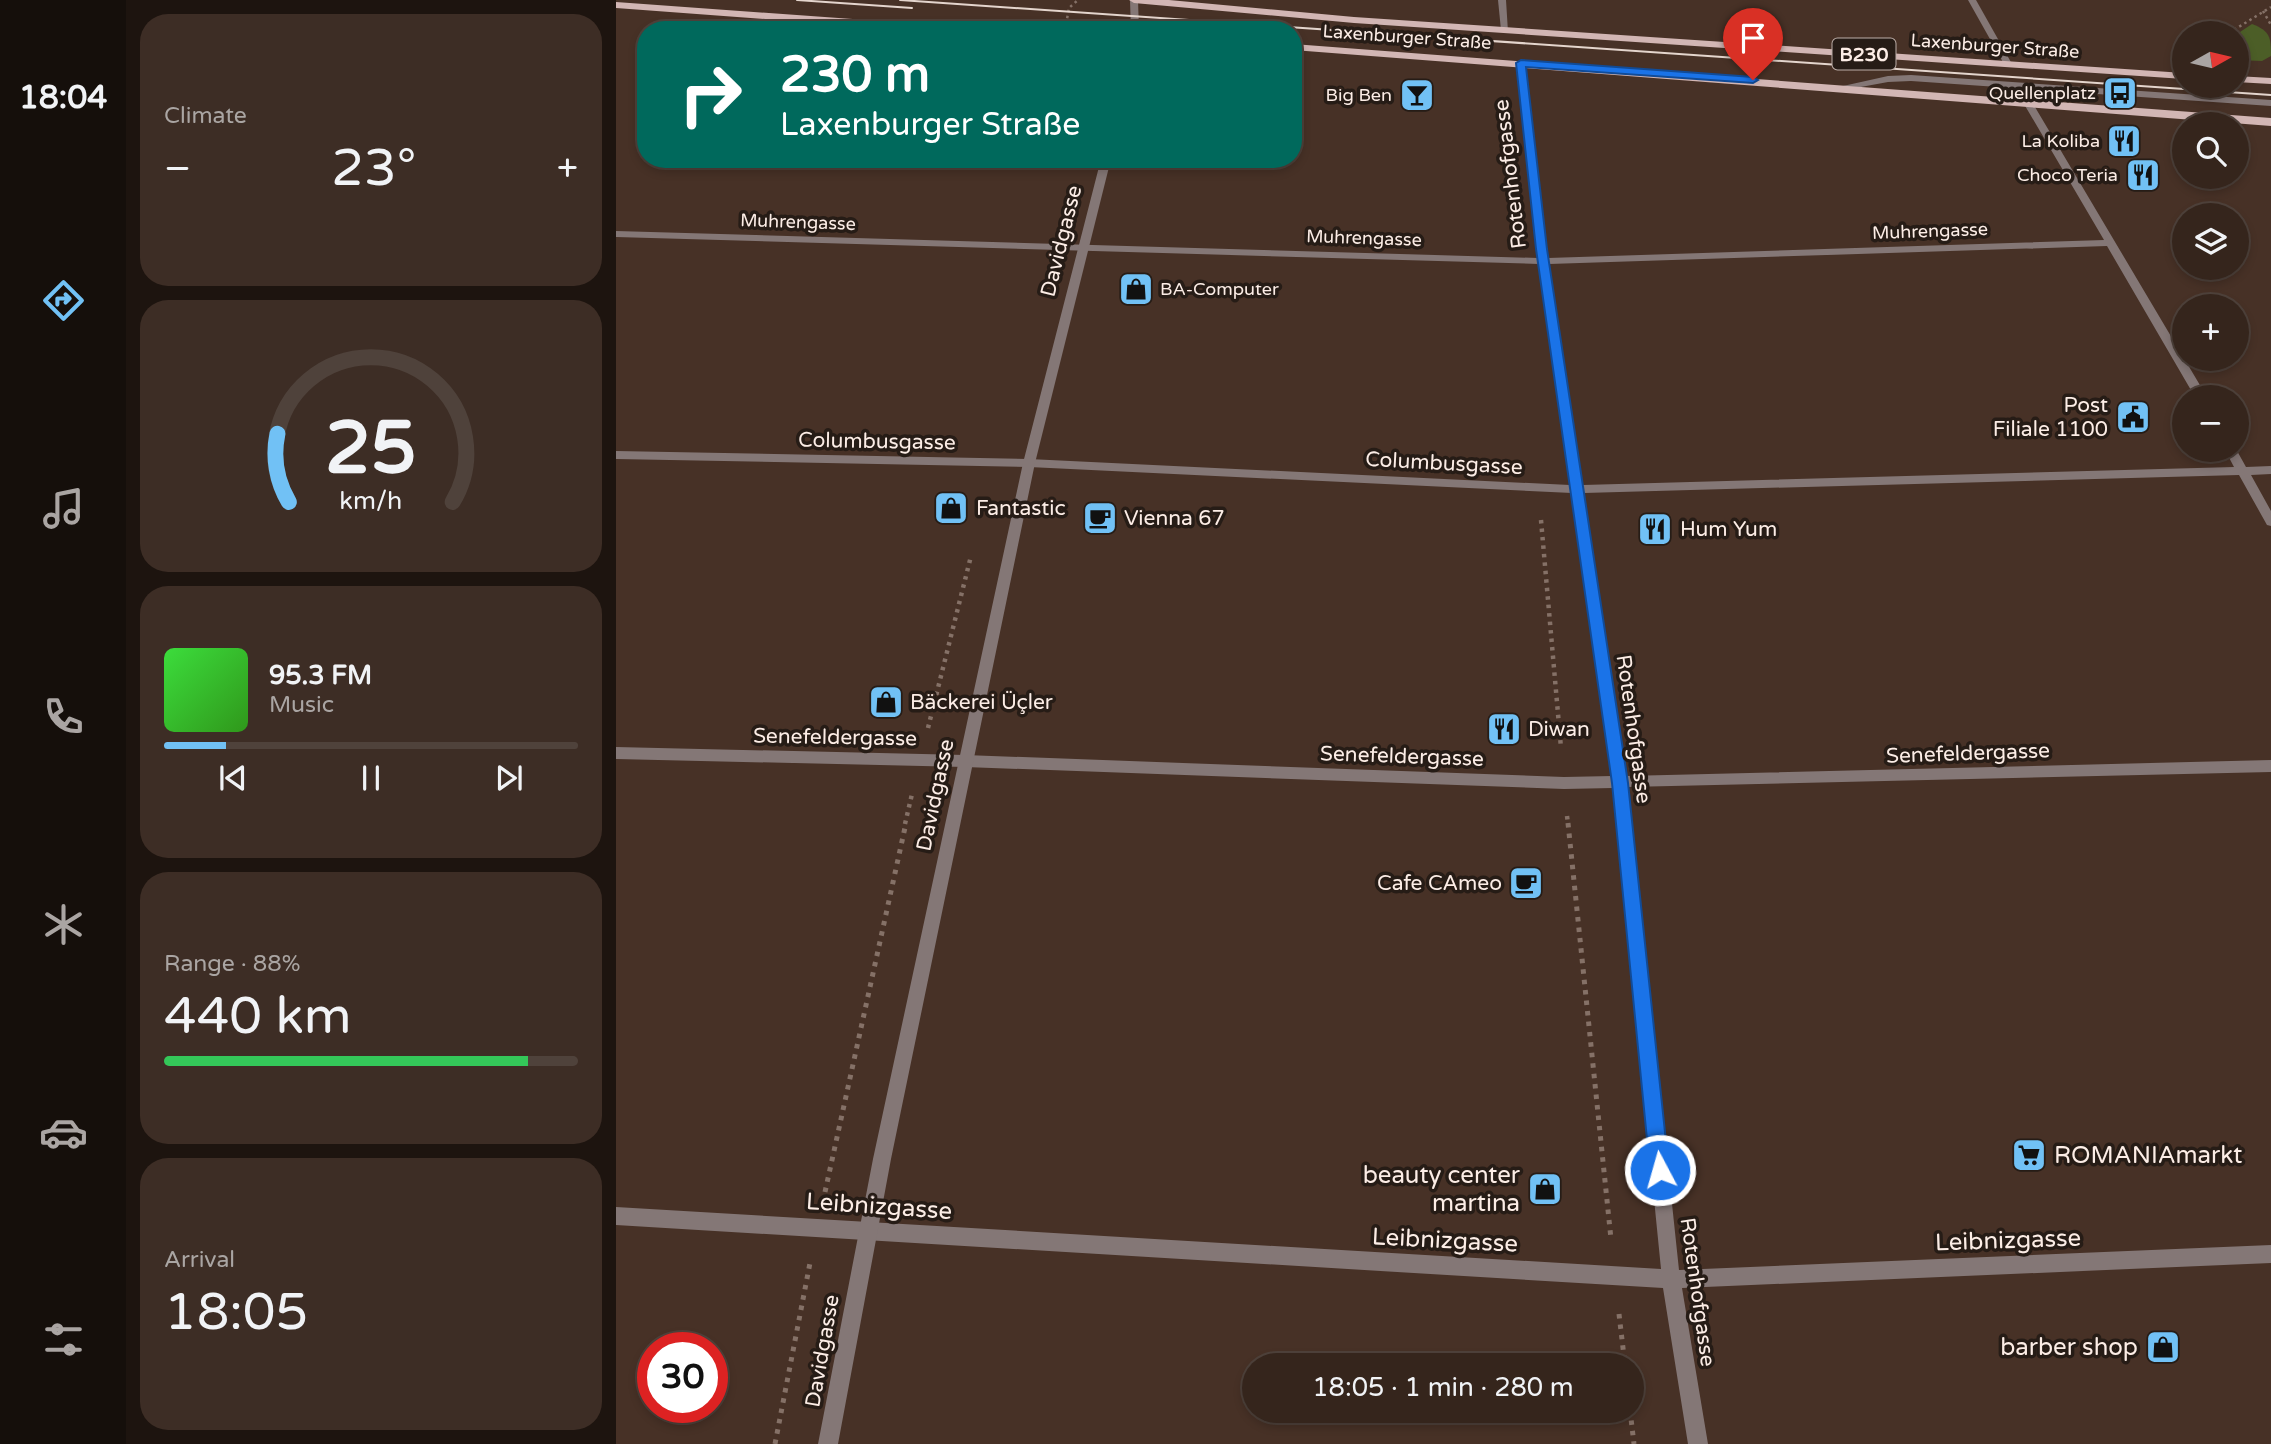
<!DOCTYPE html>
<meta charset="utf-8">
<style>
:root{--surface:#35251c;--page:#3d2d25;--text:#f1f3f6;--muted:#aaa5a3;--line:#4f423b;--accent:#71c1f5}
body{margin:0;font-family:"Varela Round",sans-serif;background:var(--page);color:var(--text);height:100vh;display:flex;flex-direction:column;font-size:26px;white-space:nowrap}
*{box-sizing:border-box;margin:0}
p{font-size:23px;color:var(--muted)}
.icon{flex:none;width:38px;height:38px;fill:none;stroke:currentColor;stroke-width:2;stroke-linecap:round;stroke-linejoin:round}
.map{position:relative;flex:1;overflow:hidden}
.details{display:flex;flex-direction:column;gap:14px;padding:14px;background:#1d140f;width:490px}
.details>*{flex:none}
.banner{position:absolute;left:21px;top:21px;width:665px;height:147px;border-radius:28px;box-shadow:0 4px 10px #0003,0 0 0 2px var(--line);background:#00695c;color:#fff;overflow:hidden}
.needle{width:46px;rotate:82deg}
.tools{position:absolute;left:1556px;top:21px;display:grid;gap:14px}
.tools a{display:grid;place-items:center;width:77px;height:77px;border-radius:50%;background:var(--surface);box-shadow:0 4px 10px #0003,0 0 0 2px var(--line);font-size:35px}
.speed{position:absolute;left:21px;top:1332px;display:flex;gap:14px;font-size:35px;font-weight:700;text-align:center}
.speed>*{display:grid;place-content:center;width:91px;height:91px;border-radius:50%;background:var(--surface);box-shadow:0 4px 10px #0003,0 0 0 2px var(--line);line-height:1}
.speed .limit{border:10px solid #d22;background:#fff;color:#111}
.pin{position:absolute;display:grid;place-items:center;width:60px;height:60px;color:#fff;margin:-72px -30px;border-radius:50% 50% 50% 0;rotate:-45deg;box-shadow:0 0 7px #0007}
.pin .icon{rotate:45deg}
.me{position:absolute;width:77px;margin:-38px;rotate:354deg;stroke-linejoin:round;filter:drop-shadow(0 0 5px #0008)}
.turn{display:flex;align-items:center;gap:24px;height:147px;padding:0 28px;font-size:32px}
.turn .icon{width:91px;height:91px;stroke-width:2.5}
.turn b{display:block;font-size:49px;line-height:60px}
.big{font-size:52px;font-weight:600;line-height:1.1}
.details .tile{flex:1;display:flex;flex-direction:column;justify-content:center;gap:10px;min-width:0;padding:0 24px;border-radius:28px;background:var(--page)}
.details .dial{align-items:center;gap:0}
.dial svg{height:182px;overflow:visible;fill:none;stroke:var(--line);stroke-width:7;stroke-linecap:round;text-anchor:middle}
.dial text{fill:var(--text);stroke:none}
.song{display:flex;align-items:center;gap:21px}
.cover{width:84px;height:84px;border-radius:10px;background:linear-gradient(135deg,hsl(120 70% 55%),hsl(110 70% 35%))}
.played{height:7px;border-radius:4px;background:linear-gradient(90deg,var(--accent) 15%,var(--line) 15%)}
.keys{display:flex;justify-content:space-around;direction:ltr}
.heat{display:flex;justify-content:space-between;align-items:center;font-size:38px;direction:ltr}
.charge{height:10px;border-radius:5px;background:linear-gradient(90deg,#34c759 88%,var(--line) 0)}
.trip{position:absolute;left:626px;top:1353px;width:402px;height:70px;border-radius:35px;background:var(--surface);box-shadow:0 4px 10px #0003,0 0 0 2px var(--line);font-weight:600;line-height:70px;text-align:center}
main{display:flex;flex:1;min-height:0}
.dock{display:flex;flex-direction:column;width:126px;justify-content:space-around;align-items:center;background:#150f0b;color:var(--muted)}
.dock .icon{width:49px;height:49px}
.dock .selected{color:var(--accent)}
.dock b{font-size:32px;color:var(--text)}
.map>svg:first-child{display:block}
.green{fill:#4c5e27}
.lines{fill:none;stroke-linecap:round;stroke-linejoin:round}
.path-far2{stroke:#857167;stroke-width:2.5;stroke-dasharray:2.5 3.5;stroke-linecap:butt}
.path-far1{stroke:#857167;stroke-width:4.5;stroke-dasharray:3.5 5;stroke-linecap:butt}
.path{stroke:#857167;stroke-width:5;stroke-dasharray:4.5 6;stroke-linecap:butt}
.service{fill:#847776;fill-rule:evenodd}
.minor{fill:#847776;fill-rule:evenodd}
.tertiary{fill:#847776;fill-rule:evenodd}
.primary{fill:#d2b6b4;fill-rule:evenodd}
.tram{stroke:#e4d5cd;stroke-width:2}
.route{fill:#1a73e8;stroke:#114b97;stroke-width:2}
.labels{text-anchor:middle;stroke-width:7;stroke-linejoin:round;paint-order:stroke}
.far-street-label{font-size:18px;fill:#fcede6;stroke:#261c16}
.far-poi-label{font-size:18px;fill:#fcede6;stroke:#261c16;text-anchor:end}
.shield{fill:#261c16;stroke:#bcaea8;stroke-width:2}
.shield-label{font-size:19px;font-weight:bold;fill:#fcede6}
.street-label{font-size:21px;fill:#fcede6;stroke:#261c16}
.poi-label{font-size:21px;fill:#fcede6;stroke:#261c16;text-anchor:start}
.near-poi-label{font-size:24px;fill:#fcede6;stroke:#261c16;text-anchor:end}
.near-street-label{font-size:24px;fill:#fcede6;stroke:#261c16}
</style>
<main>
<nav class="dock">
<b>18:04</b>
<svg class="icon selected" aria-label="directions" viewBox="0 0 24 24"><path d="M12 3l9 9-9 9-9-9zM9 14v-3h6M13 9l2 2-2 2"/></svg>
<svg class="icon" aria-label="music" viewBox="0 0 24 24"><path d="M9 18V5l10-2v13"/><circle cx="6" cy="18" r="3"/><circle cx="16" cy="16" r="3"/></svg>
<svg class="icon" aria-label="phone" viewBox="0 0 24 24"><path d="M5 4h4l2 5-3 2q2 4 5 5l2-3 5 2v4C11 20 4 13 5 4z"/></svg>
<svg class="icon" aria-label="climate" viewBox="0 0 24 24"><path d="M12 3v18M4 7l16 10M4 17L20 7"/></svg>
<svg class="icon" aria-label="car" viewBox="0 0 24 24"><path d="M5 17H2v-5l4-1 3-4h7l3 4 3 1v5h-3M9 17h6M6 11h13"/><circle cx="7" cy="17" r="2"/><circle cx="17" cy="17" r="2"/></svg>
<svg class="icon" aria-label="filters" viewBox="0 0 24 24"><path d="M4 7h16M4 17h16"/><circle cx="9" cy="7" r="2"/><circle cx="15" cy="17" r="2"/></svg>
</nav>
<section class="details">
<div class="tile"><p>Climate</p>
<div class="heat"><a>−</a><b class="big">23°</b><a>+</a></div>
</div>
<div class="tile dial"><svg viewBox="0 0 100 80">
<path d="M14 69A42 42 0 1 1 86 69"/>
<path d="M14 69A42 42 0 0 1 9 39" stroke="#71c1f5"/>
<text x="50" y="56" font-size="32" font-weight="700">25</text>
<text x="50" y="72" font-size="11">km/h</text>
</svg></div>
<div class="tile">
<div class="song"><i class="cover"></i><div><b>95.3 FM</b><p>Music</p></div></div>
<div class="played"></div>
<div class="keys"><svg class="icon" aria-label="previous" viewBox="0 0 24 24"><path d="M18 5L8 12l10 7zM5 5v14"/></svg><svg class="icon" aria-label="pause" viewBox="0 0 24 24"><path d="M8 5v14M16 5v14"/></svg><svg class="icon" aria-label="next" viewBox="0 0 24 24"><path d="M6 5l10 7-10 7zM19 5v14"/></svg></div>
</div>
<div class="tile"><p>Range · 88%</p><b class="big">440 km</b><div class="charge"></div></div>
<div class="tile"><p>Arrival</p><b class="big">18:05</b></div>
</section>
<div class="map">
<svg width="1655" height="1444" viewBox="0 0 1655 1444">
<rect width="100%" height="100%" fill="#473126"/>
<path class="green" d="M 1636,24 C 1654,31 1655,37 1655,56 L 1646,61 L 1621,60 L 1621,34 Z"/>
<g class="lines">
<g class="path-far2">
<path d="M 1647,11 L 1655,25"/>
<path d="M 449,30 L 453,8 L 462,0"/>
<path d="M 1613,33 L 1655,7"/>
</g>
<g class="path-far1">
<path d="M 925,520 L 945,748"/>
<path d="M 312,728 L 355,556"/>
<path d="M 951,816 L 952,824"/>
<path d="M 289,824 L 296,794"/>
</g>
<g class="path">
<path d="M 952,823 L 995,1239"/>
<path d="M 209,1192 L 290,823"/>
<path d="M 1003,1314 L 1009,1365"/>
<path d="M 1014,1410 L 1018,1444"/>
<path d="M 159,1444 L 194,1263"/>
</g>
<path class="service" d="M 1295,75 L 1655,100 L 1655,106 L 1295,81 L 1272,82 L 1223,91 L 1218,88 L 1272,76 Z"/>
<g class="minor">
<path d="M 882,0 L 890,0 L 892,32 L 885,30 Z"/>
<path d="M 1352,0 L 1360,0 L 1396,64 L 1395,66 L 1388,64 Z"/>
<path d="M 905,60 L 909,63 L 932,258 L 1488,240 L 1408,104 L 1416,102 L 1591,397 L 1579,397 L 1491,246 L 933,264 L 967,485 L 1618,467 L 1609,450 L 1620,449 L 1630,467 L 1655,466 L 1655,474 L 1635,475 L 1655,511 L 1655,526 L 1651,525 L 1623,475 L 968,493 L 1010,776 L 1655,760 L 1655,772 L 1012,787 L 1063,1270 L 1655,1245 L 1655,1263 L 1066,1288 L 1092,1444 L 1072,1444 L 1047,1288 L 0,1225 L 0,1207 L 1045,1269 L 997,788 L 948,789 L 349,767 L 0,759 L 0,747 L 349,755 L 948,777 L 996,776 L 956,493 L 413,467 L 0,459 L 0,451 L 413,459 L 954,485 L 923,264 L 0,237 L 0,231 L 922,258 L 901,63 Z"/>
</g>
<g class="tertiary">
<path d="M 514,0 L 522,0 L 523,30 L 515,30 Z"/>
<path d="M 485,159 L 495,159 L 419,463 L 275,1159 L 222,1444 L 202,1444 L 257,1159 L 407,463 Z"/>
</g>
<g class="primary">
<path d="M 513,0 L 553,0 L 738,17 L 1568,73 L 1568,79 L 738,23 L 518,3 Z"/>
<path d="M 0,2 L 348,27 L 353,30 L 299,30 L 0,8 Z"/>
<path d="M 677,44 L 1655,118 L 1655,126 L 677,50 Z"/>
<path d="M 1620,76 L 1655,78 L 1655,84 L 1620,82 Z"/>
</g>
<g class="tram">
<path d="M 181,0 L 296,8"/>
<path d="M 284,0 L 1655,95"/>
</g>
</g>
<path class="route" d="M 905,60 L 1137,77 L 1142,80 L 1137,83 L 910,67 L 931,249 L 1012,783 L 1053,1170 L 1051,1176 L 1044,1179 L 1037,1176 L 1034,1170 L 996,783 L 920,249 L 900,63 Z"/>
<defs>
<g id="bus-square" transform="scale(1.75)"><rect x="-9" y="-9" width="18" height="18" rx="4" fill="#71c1f5" stroke="#261c16"/><path d="M-5-6H5V4H4V6H2V4H-2V6H-4V4H-5ZM-3.5-4V0h7V-4ZM-3.5 1.2v1.5H-2V1.2ZM2 1.2v1.5H3.5V1.2Z" fill="#111"/></g>
<g id="bar-square" transform="scale(1.75)"><rect x="-9" y="-9" width="18" height="18" rx="4" fill="#71c1f5" stroke="#261c16"/><path d="M-6-5H6L.8 .8V4.5H3.5V6h-7V4.5H-.8V.8Z" fill="#111"/></g>
<g id="restaurant-square" transform="scale(1.75)"><rect x="-9" y="-9" width="18" height="18" rx="4" fill="#71c1f5" stroke="#261c16"/><path d="M-5-6h1v4h1v-4h1v4h1v-4h1v5L-1.5 .5V6h-2V.5L-5-1ZM5-6V6H3V1.5H1.5Q1.5-4 5-6Z" fill="#111"/></g>
<g id="shop-square" transform="scale(1.75)"><rect x="-9" y="-9" width="18" height="18" rx="4" fill="#71c1f5" stroke="#261c16"/><path d="M-5-2.5h2.3a2.7 3.5 0 0 1 5.4 0H5L5.5 6h-11ZM-1.5-2.5h3a1.5 2.3 0 0 0-3 0Z" fill="#111"/></g>
<g id="civic-square" transform="scale(1.75)"><rect x="-9" y="-9" width="18" height="18" rx="4" fill="#71c1f5" stroke="#261c16"/><path d="M-.6-6.5H3V-4.5H.6V-3L4-1V1h2V6H-6V1h2V-1L-.6-3ZM-1.2 2.5V6h2.4V2.5Z" fill="#111"/></g>
<g id="cafe-square" transform="scale(1.75)"><rect x="-9" y="-9" width="18" height="18" rx="4" fill="#71c1f5" stroke="#261c16"/><path d="M-5.5-4.5H6V0H3Q3 3.5 0 3.5H-2.5Q-5.5 3.5-5.5 0ZM3-3.2v2h1.7v-2ZM-6 4.5H4V6H-6Z" fill="#111"/></g>
<g id="supermarket-square" transform="scale(1.75)"><rect x="-9" y="-9" width="18" height="18" rx="4" fill="#71c1f5" stroke="#261c16"/><path d="M-6-5.5h2.5l.6 2H6L4.5 2H-2.5L-4.4-4H-6ZM-1.5 3.2a1.3 1.3 0 1 0 .1 0ZM3 3.2a1.3 1.3 0 1 0 .1 0Z" fill="#111"/></g>
</defs>
<g fill-rule="evenodd">
<use href="#bus-square" x="1504" y="93"/>
<use href="#bar-square" x="801" y="95"/>
<use href="#restaurant-square" x="1508" y="141"/>
<use href="#restaurant-square" x="1527" y="175"/>
<use href="#shop-square" x="520" y="289"/>
<use href="#civic-square" x="1517" y="417"/>
<use href="#shop-square" x="335" y="508"/>
<use href="#cafe-square" x="484" y="518"/>
<use href="#restaurant-square" x="1039" y="529"/>
<use href="#shop-square" x="270" y="702"/>
<use href="#restaurant-square" x="888" y="729"/>
<use href="#cafe-square" x="910" y="883"/>
<use href="#supermarket-square" x="1413" y="1155"/>
<use href="#shop-square" x="929" y="1189"/>
<use href="#shop-square" x="1547" y="1347"/>
</g>
<g class="labels">
<g class="far-street-label">
<text transform="translate(791 37) rotate(4)" y="6">Laxenburger Straße</text>
<text transform="translate(1379 46) rotate(4)" y="6">Laxenburger Straße</text>
<text transform="translate(182 222) rotate(2)" y="6">Muhrengasse</text>
<text transform="translate(1314 231) rotate(-2)" y="6">Muhrengasse</text>
<text transform="translate(748 238) rotate(2)" y="6">Muhrengasse</text>
</g>
<g class="far-poi-label">
<text x="1480" y="99">Quellenplatz</text>
<text x="776" y="101">Big Ben</text>
<text x="1484" y="147">La Koliba</text>
<text x="1502" y="181">Choco Teria</text>
<text x="544" y="295" text-anchor="start">BA-Computer</text>
</g>
<rect class="shield" x="1216.5" y="38.5" width="63" height="31" rx="5"/>
<g class="shield-label">
<text x="1248" y="61">B230</text>
</g>
<g class="street-label">
<text transform="translate(894 174) rotate(-97)" y="7">Rotenhofgasse</text>
<text transform="translate(445 241) rotate(-76)" y="7">Davidgasse</text>
<text transform="translate(261 441) rotate(1)" y="7">Columbusgasse</text>
<text transform="translate(828 463) rotate(3)" y="7">Columbusgasse</text>
<text transform="translate(1018 729) rotate(82)" y="7">Rotenhofgasse</text>
<text transform="translate(219 737) rotate(1)" y="7">Senefeldergasse</text>
<text transform="translate(1352 753) rotate(-2)" y="7">Senefeldergasse</text>
<text transform="translate(786 756) rotate(2)" y="7">Senefeldergasse</text>
<text transform="translate(319 795) rotate(-78)" y="7">Davidgasse</text>
<text transform="translate(1082 1292) rotate(82)" y="7">Rotenhofgasse</text>
<text transform="translate(206 1351) rotate(-80)" y="7">Davidgasse</text>
</g>
<g class="poi-label">
<text x="1492" y="412" text-anchor="end">Post<tspan x="1492" dy="24">Filiale 1100</tspan></text>
<text x="360" y="515">Fantastic</text>
<text x="508" y="525">Vienna 67</text>
<text x="1064" y="536">Hum Yum</text>
<text x="294" y="709">Bäckerei Üçler</text>
<text x="912" y="736">Diwan</text>
<text x="886" y="890" text-anchor="end">Cafe CAmeo</text>
</g>
<g class="near-poi-label">
<text x="1438" y="1163" text-anchor="start">ROMANIAmarkt</text>
<text x="904" y="1183">beauty center<tspan x="904" dy="28">martina</tspan></text>
<text x="1522" y="1355">barber shop</text>
</g>
<g class="near-street-label">
<text transform="translate(263 1206) rotate(4)" y="8">Leibnizgasse</text>
<text transform="translate(829 1240) rotate(3)" y="8">Leibnizgasse</text>
<text transform="translate(1392 1240) rotate(-2)" y="8">Leibnizgasse</text>
</g>
</g>
</svg>
<div class="tools">
<a><svg class="needle" viewBox="-14 -14 28 28"><path d="M0-13l5 13h-10z" fill="#e53935"/><path d="M0 13l5-13h-10z" fill="#aaa5a3"/></svg></a>
<a><svg class="icon" aria-label="search" viewBox="0 0 24 24"><circle cx="10" cy="10" r="6"/><path d="M15 15l6 6"/></svg></a>
<a><svg class="icon" aria-label="layers" viewBox="0 0 24 24"><path d="M12 4l9 5-9 5-9-5zM3 14l9 5 9-5"/></svg></a>
<a>+</a>
<a>−</a>
</div>
<div class="speed"><div class="limit">30</div></div>
<div class="pin" style="left:1137px;top:80px;background:#d93025"><svg class="icon" aria-label="arrive" viewBox="0 0 24 24"><path d="M6 21V4h12l-3 4 3 4H6"/></svg></div>
<svg class="me" style="left:1044px;top:1170px" viewBox="-20 -20 40 40"><circle r="17" fill="#1a73e8" stroke="#fff" stroke-width="3"/><path d="M0-11L8 9 0 5-8 9z" fill="#fff"/></svg>
<div class="trip">18:05 · 1 min · 280 m</div>
<div class="banner">
<div class="turn"><svg class="icon" aria-label="right" viewBox="0 0 24 24"><path d="M7 20v-9h11M14 6l5 5-5 5"/></svg><div><b>230 m</b>Laxenburger Straße</div></div>
</div>
</div>
</main>
